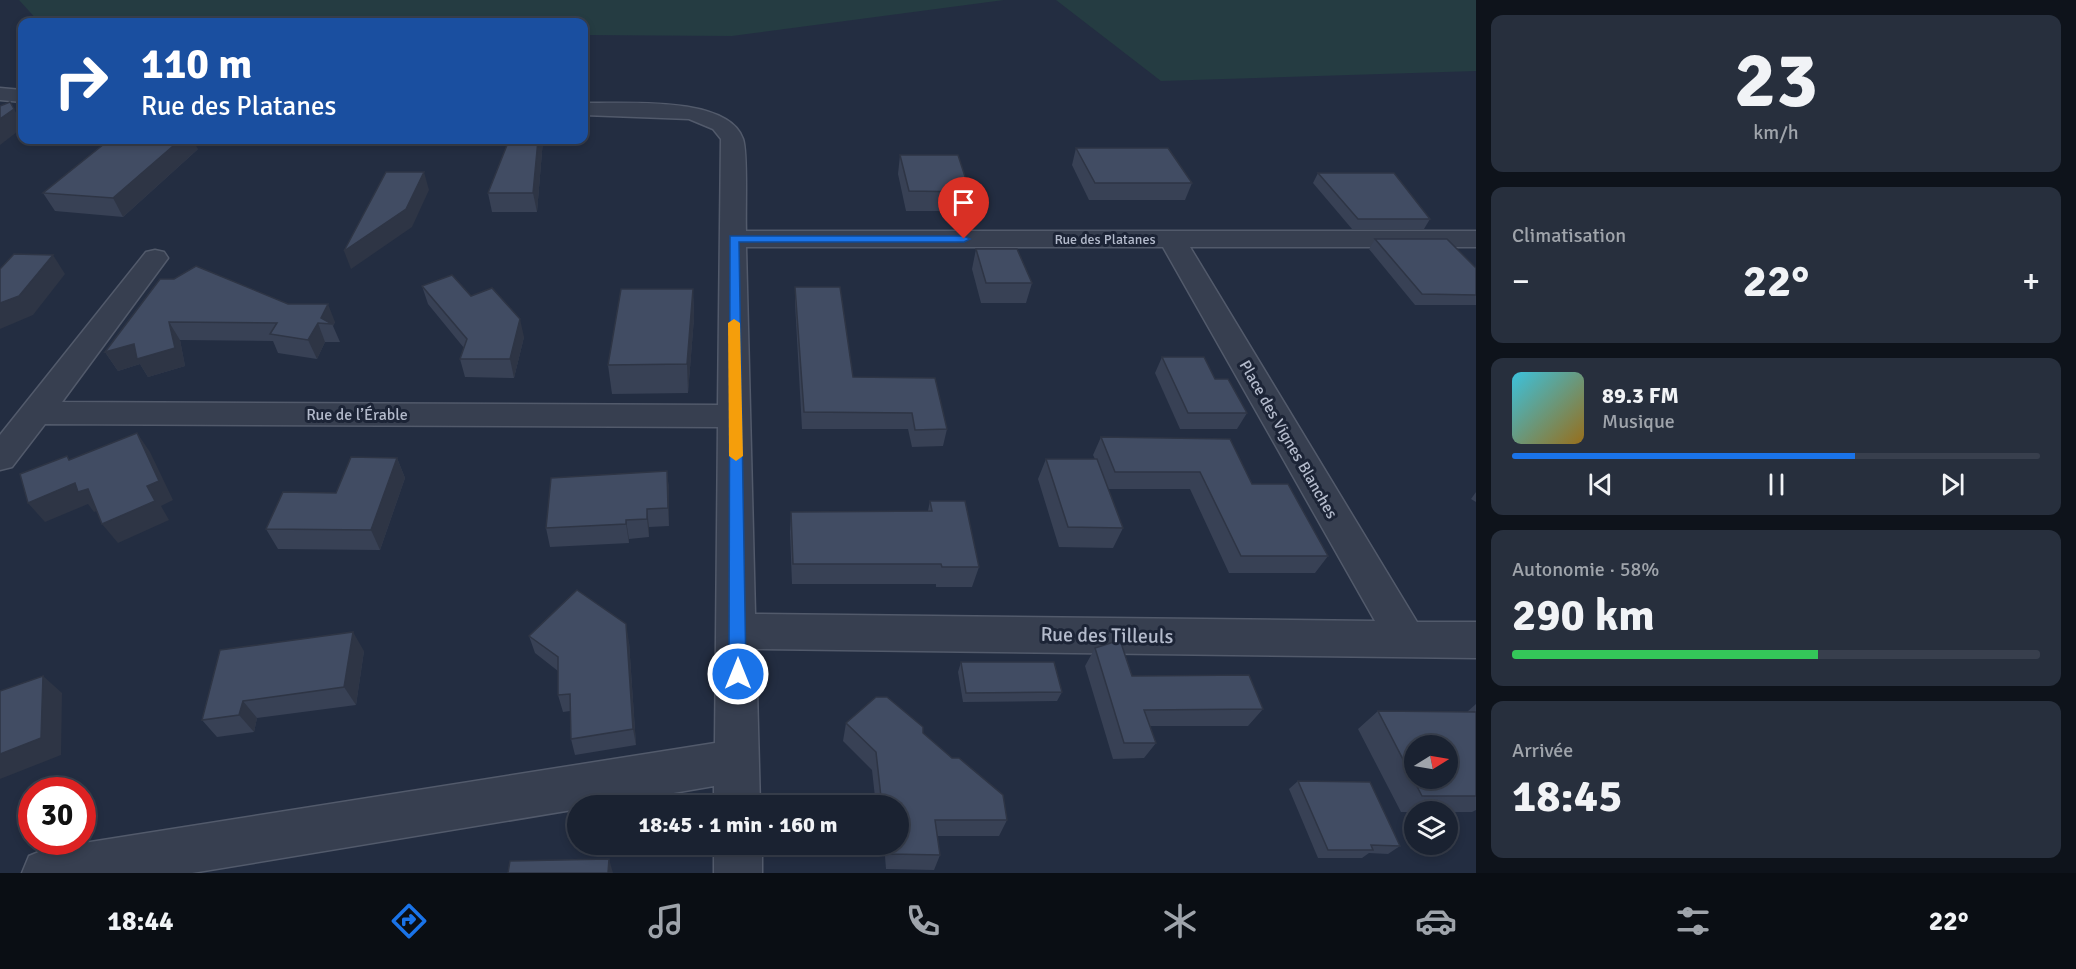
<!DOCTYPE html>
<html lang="fr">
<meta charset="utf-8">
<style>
:root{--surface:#1a2231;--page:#272f3d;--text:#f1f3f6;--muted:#9fa4ab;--line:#383f4d;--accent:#1a73e8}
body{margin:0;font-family:Signika,sans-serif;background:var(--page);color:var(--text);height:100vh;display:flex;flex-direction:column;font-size:22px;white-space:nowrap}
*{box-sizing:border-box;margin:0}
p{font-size:20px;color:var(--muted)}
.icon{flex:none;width:33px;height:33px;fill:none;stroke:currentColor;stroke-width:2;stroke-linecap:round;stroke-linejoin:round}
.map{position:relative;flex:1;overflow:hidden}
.sheet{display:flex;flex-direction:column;gap:15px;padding:15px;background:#0e131b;width:600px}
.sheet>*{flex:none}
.hud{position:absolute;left:18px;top:18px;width:570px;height:126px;border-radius:12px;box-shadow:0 3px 9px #0003,0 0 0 2px var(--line);background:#1a4fa0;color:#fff;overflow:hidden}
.needle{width:39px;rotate:79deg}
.fabs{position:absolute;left:1404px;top:735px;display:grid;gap:12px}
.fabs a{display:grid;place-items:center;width:54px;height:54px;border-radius:50%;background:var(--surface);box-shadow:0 3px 9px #0003,0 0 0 2px var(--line);font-size:30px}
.speed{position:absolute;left:18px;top:777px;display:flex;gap:12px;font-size:30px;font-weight:700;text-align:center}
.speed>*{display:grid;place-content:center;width:78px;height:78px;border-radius:50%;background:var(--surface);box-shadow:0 3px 9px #0003,0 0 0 2px var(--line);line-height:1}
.speed .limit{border:9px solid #d22;background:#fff;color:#111}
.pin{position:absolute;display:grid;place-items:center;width:51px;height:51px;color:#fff;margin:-62px -26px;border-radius:50% 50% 50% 0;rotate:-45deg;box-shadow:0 0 6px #0007}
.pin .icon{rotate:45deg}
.me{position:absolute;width:66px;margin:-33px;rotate:0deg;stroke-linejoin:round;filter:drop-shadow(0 0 4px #0008)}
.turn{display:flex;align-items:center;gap:21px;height:126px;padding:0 24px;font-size:27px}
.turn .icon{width:78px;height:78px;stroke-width:2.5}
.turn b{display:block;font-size:42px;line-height:51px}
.big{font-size:45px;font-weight:700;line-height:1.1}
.sheet .widget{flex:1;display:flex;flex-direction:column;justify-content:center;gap:9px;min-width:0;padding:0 21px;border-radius:12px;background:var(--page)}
.sheet .dial{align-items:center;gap:0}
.dial b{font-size:78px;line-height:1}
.song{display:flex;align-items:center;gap:18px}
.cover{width:72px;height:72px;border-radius:9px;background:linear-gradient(135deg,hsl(190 70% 55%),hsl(40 70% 35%))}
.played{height:6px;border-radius:3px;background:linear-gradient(90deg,var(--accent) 65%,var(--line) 65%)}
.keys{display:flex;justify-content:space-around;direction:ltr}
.heat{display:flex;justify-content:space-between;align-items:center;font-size:33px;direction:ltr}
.charge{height:9px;border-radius:4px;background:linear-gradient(90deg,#34c759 58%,var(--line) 0)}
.trip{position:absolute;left:567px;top:795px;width:342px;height:60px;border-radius:30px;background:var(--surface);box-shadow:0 3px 9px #0003,0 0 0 2px var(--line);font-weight:700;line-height:60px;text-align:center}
.dock{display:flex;height:96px;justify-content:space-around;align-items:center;background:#0a0e14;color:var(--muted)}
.dock .icon{width:42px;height:42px}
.dock .current{color:var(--accent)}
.dock b{font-size:27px;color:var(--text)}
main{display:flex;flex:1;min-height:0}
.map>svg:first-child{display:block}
.green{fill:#253c42}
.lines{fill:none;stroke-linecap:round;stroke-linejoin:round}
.street-casing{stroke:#525a6b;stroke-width:3}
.street{fill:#373f50;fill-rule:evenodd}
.wall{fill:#384155}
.shaded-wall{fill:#2e3545}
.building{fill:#414c63;stroke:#2e3545;stroke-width:1.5;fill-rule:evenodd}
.route{fill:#1a73e8;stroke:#114b97;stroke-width:1.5}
.slow{fill:#f59e0b}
.labels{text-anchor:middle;stroke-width:6;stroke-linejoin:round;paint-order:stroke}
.far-street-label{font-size:14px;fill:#b3bacb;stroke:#1c2436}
.street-label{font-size:16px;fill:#b3bacb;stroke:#1c2436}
.near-street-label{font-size:20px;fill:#b3bacb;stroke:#1c2436}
</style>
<main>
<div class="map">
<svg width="1476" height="873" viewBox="0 0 1476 873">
<rect width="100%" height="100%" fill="#232d41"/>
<g class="green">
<path d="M 19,0 L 1004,0 L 732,36 L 584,35 L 584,22 L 39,22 Z"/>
<path d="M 1056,0 L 1476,0 L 1476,71 L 1161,81 Z"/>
</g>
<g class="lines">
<g class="street-casing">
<g id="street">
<path d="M 0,88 L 22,90 L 22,102 L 0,100 Z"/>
<path d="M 584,103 C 622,104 728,95 743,139 C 748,153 745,213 746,231 L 1476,231 L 1476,247 L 1190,247 L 1417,622 L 1476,622 L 1476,658 L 756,649 L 760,806 L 714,806 L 714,786 L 598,806 L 578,806 L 578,809 L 192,873 L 22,873 L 29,856 L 46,849 L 715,743 L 718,427 L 45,424 L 12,467 L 0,470 L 0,435 L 146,252 L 155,250 L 164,252 L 168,258 L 62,402 L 718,405 L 721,139 L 713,129 L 689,119 L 584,115 ZM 746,247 L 1163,247 L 1375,621 L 755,614 Z"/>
<rect x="714" y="844" width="48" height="29"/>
</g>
</g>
<use href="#street" class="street"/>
</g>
<g class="wall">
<path d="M 509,140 L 543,140 L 537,212 L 492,212 L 488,193 Z"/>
<path d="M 1076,148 L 1192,183 L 1185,200 L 1089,200 L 1072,165 Z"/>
<path d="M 198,149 L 123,217 L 55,211 L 43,193 Z"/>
<path d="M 900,155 L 970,192 L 966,211 L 906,211 L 898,174 Z"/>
<path d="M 1318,173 L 1430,219 L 1424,229 L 1352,229 L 1313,183 Z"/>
<path d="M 1375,239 L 1476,268 L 1476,305 L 1415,305 L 1369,249 Z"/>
<path d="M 976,249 L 1032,283 L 1026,303 L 981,303 L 972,269 Z"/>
<path d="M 174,279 L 288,304 L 335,322 L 333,326 L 340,342 L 325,342 L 317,359 L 278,353 L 273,341 L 180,340 L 185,366 L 148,377 L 140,364 L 118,371 L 105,352 Z"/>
<path d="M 422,286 L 471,296 L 524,337 L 514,378 L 465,377 L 460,359 L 464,348 L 428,304 Z"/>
<path d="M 795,287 L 853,377 L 947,429 L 943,446 L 912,447 L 908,429 L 802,429 L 795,303 Z"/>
<path d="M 693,289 L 694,318 L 688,393 L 612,394 L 608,365 Z"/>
<path d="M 1162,357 L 1215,379 L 1247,413 L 1237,429 L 1180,429 L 1155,373 Z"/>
<path d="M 1101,437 L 1252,484 L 1328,556 L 1315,573 L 1229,573 L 1190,489 L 1108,489 L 1123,528 L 1113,548 L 1059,547 L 1038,479 L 1046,459 L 1095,459 L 1093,455 Z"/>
<path d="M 397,458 L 405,478 L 380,550 L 278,549 L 266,529 L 336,493 Z"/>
<path d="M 667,471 L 669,490 L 669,526 L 649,527 L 649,537 L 629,539 L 629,543 L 550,547 L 546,528 Z"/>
<path d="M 1476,492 L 1476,502 L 1471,499 Z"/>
<path d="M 930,501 L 979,567 L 972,587 L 936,587 L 936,584 L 792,584 L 790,532 L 791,512 L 928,511 Z"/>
<path d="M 529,636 L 629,642 L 636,745 L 575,755 L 571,739 L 570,711 L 563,712 L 558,695 L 558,671 L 535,653 Z"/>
<path d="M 1095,648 L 1132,676 L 1263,709 L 1248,726 L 1150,726 L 1156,743 L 1144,758 L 1113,759 L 1085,666 Z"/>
<path d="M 220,650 L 364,651 L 356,705 L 257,718 L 254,732 L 217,737 L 202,720 Z"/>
<path d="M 961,662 L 1062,692 L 1057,701 L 963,702 L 958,672 Z"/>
<path d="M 1476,704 L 1476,810 L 1472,812 L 1401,812 L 1358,729 L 1378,711 L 1467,712 Z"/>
<path d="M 846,723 L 923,733 L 952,758 L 1007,820 L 999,836 L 937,836 L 940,855 L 934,870 L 886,869 L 884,844 L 898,844 L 898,806 L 876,806 L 872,770 L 843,741 Z"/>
<path d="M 1298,781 L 1400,846 L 1388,854 L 1369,853 L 1362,858 L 1318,858 L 1289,789 Z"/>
</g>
<g class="shaded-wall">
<path d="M 10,102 L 22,123 L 22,128 L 0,145 L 0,119 Z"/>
<path d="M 180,140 L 193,140 L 198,149 L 123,217 L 113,198 Z"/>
<path d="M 538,140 L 543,140 L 537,212 L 533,193 Z"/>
<path d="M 424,172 L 429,190 L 412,227 L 351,269 L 344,251 Z"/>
<path d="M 53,255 L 65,274 L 33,315 L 0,329 L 0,303 Z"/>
<path d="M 693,289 L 694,318 L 688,393 L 687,364 Z"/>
<path d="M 328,304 L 335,322 L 333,326 L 332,324 L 321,318 Z"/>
<path d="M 520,319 L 524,337 L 514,378 L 510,359 Z"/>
<path d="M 169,322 L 180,340 L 185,366 L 148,377 L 140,364 L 118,371 L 105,352 Z"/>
<path d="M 318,323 L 325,342 L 317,359 L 308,340 Z"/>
<path d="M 137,433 L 150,452 L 173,500 L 161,506 L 169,520 L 118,543 L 102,524 Z"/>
<path d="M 397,458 L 405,478 L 380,550 L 371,530 Z"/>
<path d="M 667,471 L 669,490 L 669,526 L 668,508 Z"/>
<path d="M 75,483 L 88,489 L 104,508 L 94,512 L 88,504 L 45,522 L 28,503 Z"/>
<path d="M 647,509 L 649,527 L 649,537 L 647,519 Z"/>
<path d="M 626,520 L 629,539 L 629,543 L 626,524 Z"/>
<path d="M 626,624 L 629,642 L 636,745 L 633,729 Z"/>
<path d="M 353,632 L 364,651 L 356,705 L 344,687 Z"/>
<path d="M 43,676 L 62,693 L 61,755 L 0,779 L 0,754 Z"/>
<path d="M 243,701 L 257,718 L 254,732 L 239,715 Z"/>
<path d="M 609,859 L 613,873 L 608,873 Z"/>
</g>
<g class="building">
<path d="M 10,102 L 14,109 L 0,119 L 0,106 Z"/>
<path d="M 109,140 L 180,140 L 113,198 L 43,193 Z"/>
<path d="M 509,140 L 538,140 L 533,193 L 488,193 Z"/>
<path d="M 1076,148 L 1168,148 L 1192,183 L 1095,183 Z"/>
<path d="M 900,155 L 958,155 L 970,192 L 909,191 Z"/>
<path d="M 386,172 L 424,172 L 406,209 L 344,251 Z"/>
<path d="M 1318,173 L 1394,173 L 1430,219 L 1358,219 Z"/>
<path d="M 1375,239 L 1447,239 L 1476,268 L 1476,295 L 1422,294 Z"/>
<path d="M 976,249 L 1017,249 L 1032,283 L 986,283 Z"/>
<path d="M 14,254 L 53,255 L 19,296 L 0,303 L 0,269 Z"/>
<path d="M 196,266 L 288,304 L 328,304 L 321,318 L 332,324 L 318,323 L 308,340 L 270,334 L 277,323 L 169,322 L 175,348 L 137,359 L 134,344 L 105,352 L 160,279 L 174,279 Z"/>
<path d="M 452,275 L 471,296 L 492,288 L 520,319 L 510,359 L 460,359 L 467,339 L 422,286 Z"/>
<path d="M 795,287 L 840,287 L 853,377 L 935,378 L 947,429 L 915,430 L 912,413 L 804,412 Z"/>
<path d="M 621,289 L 693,289 L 687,364 L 608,365 Z"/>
<path d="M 1162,357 L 1204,357 L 1215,379 L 1228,379 L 1247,413 L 1188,413 Z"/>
<path d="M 137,433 L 159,481 L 147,486 L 155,501 L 102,524 L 88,489 L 78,492 L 75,483 L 28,503 L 20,474 L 67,456 L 69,460 Z"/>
<path d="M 1101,437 L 1230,439 L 1252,484 L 1288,484 L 1328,556 L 1241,556 L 1200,472 L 1115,472 Z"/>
<path d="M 351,457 L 397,458 L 371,530 L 266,529 L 283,492 L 336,493 Z"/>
<path d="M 1046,459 L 1097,459 L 1123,528 L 1068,527 Z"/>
<path d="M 667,471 L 668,508 L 647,509 L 647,519 L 626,520 L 626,524 L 546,528 L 551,478 Z"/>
<path d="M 930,501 L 965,501 L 979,567 L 942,567 L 941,564 L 793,564 L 791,512 L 932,511 Z"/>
<path d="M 577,590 L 626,624 L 633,729 L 571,739 L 570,694 L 558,695 L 558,657 L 529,636 Z"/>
<path d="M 353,632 L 344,687 L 243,701 L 239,715 L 202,720 L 220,650 Z"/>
<path d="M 1120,640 L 1132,676 L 1249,675 L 1263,709 L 1144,710 L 1156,743 L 1124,743 L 1095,648 Z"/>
<path d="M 961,662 L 1054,662 L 1062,692 L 966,693 Z"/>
<path d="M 43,676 L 41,738 L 0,754 L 0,691 Z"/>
<path d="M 876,697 L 887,697 L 923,727 L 923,733 L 952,758 L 959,758 L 1003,795 L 1007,820 L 935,820 L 940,855 L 891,854 L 891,844 L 898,844 L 898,806 L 882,806 L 876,752 L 846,723 Z"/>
<path d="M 1378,711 L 1476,712 L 1476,796 L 1422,796 ZM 1414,746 L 1448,746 L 1448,778 L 1414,778 Z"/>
<path d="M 1298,781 L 1370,782 L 1400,846 L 1371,845 L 1373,850 L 1328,850 Z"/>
<path d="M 609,859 L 608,873 L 508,873 L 510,861 Z"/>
</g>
<path class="route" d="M 730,236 L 964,236 L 970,239 L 964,242 L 739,242 L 746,674 L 744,680 L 738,682 L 732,680 L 729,674 Z"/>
<path class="slow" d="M 734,319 L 740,323 L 743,456 L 736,461 L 729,456 L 728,323 Z"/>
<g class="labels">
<g class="far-street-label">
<text x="1105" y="244">Rue des Platanes</text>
</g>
<g class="street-label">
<text x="357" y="420">Rue de l’Érable</text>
<text transform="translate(1289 439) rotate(60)" y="6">Place des Vignes Blanches</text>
</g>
<g class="near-street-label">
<text transform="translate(1107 635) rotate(1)" y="7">Rue des Tilleuls</text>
</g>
</g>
</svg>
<div class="fabs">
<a><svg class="needle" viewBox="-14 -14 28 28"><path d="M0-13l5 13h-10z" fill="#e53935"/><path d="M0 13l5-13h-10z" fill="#9fa4ab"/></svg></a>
<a><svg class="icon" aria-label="layers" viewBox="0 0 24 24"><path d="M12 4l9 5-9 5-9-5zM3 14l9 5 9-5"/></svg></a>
</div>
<div class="speed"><div class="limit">30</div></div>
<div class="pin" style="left:964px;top:239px;background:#d93025"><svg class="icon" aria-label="arrive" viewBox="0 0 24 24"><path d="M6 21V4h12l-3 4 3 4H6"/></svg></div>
<svg class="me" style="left:738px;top:674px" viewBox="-20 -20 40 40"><circle r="17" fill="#1a73e8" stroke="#fff" stroke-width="3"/><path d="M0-11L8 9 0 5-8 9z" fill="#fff"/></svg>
<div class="trip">18:45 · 1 min · 160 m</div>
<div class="hud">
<div class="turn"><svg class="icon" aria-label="right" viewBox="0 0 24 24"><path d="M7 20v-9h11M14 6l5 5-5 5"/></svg><div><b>110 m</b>Rue des Platanes</div></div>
</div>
</div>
<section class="sheet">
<div class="widget dial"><b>23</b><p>km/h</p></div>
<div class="widget"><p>Climatisation</p>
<div class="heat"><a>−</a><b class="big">22°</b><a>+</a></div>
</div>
<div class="widget">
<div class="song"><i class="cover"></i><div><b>89.3 FM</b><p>Musique</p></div></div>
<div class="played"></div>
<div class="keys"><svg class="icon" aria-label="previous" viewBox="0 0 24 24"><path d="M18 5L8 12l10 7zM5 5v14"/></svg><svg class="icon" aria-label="pause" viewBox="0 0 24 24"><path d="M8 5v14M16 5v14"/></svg><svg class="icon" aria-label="next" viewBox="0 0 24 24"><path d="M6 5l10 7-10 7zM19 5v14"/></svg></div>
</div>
<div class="widget"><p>Autonomie · 58%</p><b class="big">290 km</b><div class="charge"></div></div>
<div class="widget"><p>Arrivée</p><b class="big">18:45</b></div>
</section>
</main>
<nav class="dock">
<b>18:44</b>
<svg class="icon current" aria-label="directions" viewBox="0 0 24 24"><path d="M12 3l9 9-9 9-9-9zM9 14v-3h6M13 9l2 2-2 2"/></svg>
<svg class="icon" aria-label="music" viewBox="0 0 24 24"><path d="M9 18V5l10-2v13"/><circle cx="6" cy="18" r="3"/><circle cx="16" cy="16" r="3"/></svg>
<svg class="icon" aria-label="phone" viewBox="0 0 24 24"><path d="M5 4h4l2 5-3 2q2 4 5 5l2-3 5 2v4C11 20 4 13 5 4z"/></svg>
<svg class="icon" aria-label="climate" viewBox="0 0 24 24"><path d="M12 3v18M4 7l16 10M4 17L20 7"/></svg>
<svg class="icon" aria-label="car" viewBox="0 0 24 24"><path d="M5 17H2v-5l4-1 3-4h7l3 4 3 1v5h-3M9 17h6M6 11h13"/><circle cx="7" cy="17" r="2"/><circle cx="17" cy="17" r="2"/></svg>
<svg class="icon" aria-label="filters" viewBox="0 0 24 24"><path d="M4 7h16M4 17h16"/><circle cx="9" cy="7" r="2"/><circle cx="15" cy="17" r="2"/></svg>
<b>22°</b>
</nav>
